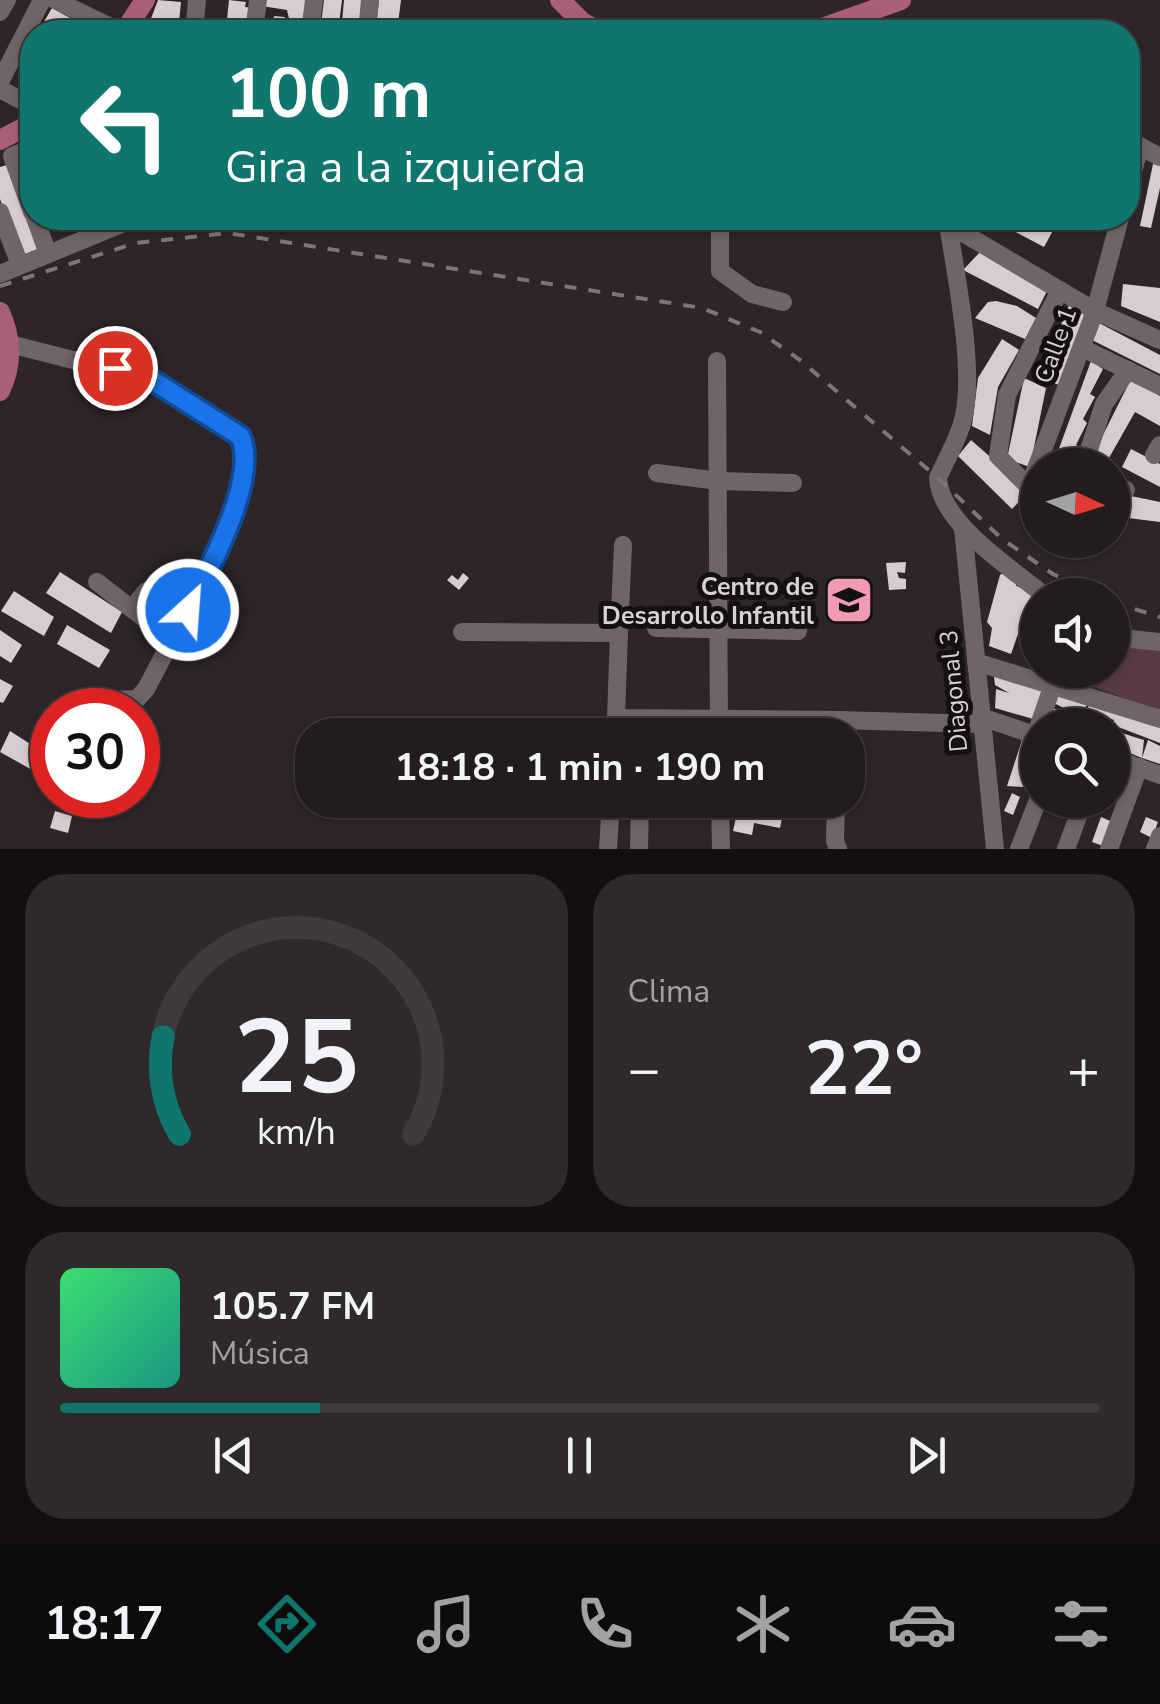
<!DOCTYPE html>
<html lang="es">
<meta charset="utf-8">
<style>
:root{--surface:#221c1d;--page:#2e292a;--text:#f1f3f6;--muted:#a2a1a4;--line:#3f3a3b;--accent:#0f766e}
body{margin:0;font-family:"Nunito Sans",sans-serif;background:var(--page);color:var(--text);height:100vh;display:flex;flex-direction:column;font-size:38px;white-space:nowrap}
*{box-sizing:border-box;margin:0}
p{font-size:32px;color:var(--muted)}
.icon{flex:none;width:55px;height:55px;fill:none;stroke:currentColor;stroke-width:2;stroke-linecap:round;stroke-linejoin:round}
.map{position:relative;height:849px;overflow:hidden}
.details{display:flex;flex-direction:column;gap:25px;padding:25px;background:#130f10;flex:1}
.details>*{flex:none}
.hud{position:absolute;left:20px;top:20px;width:1120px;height:210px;border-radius:40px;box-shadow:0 2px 8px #0004,0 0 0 2px var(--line);background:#0f766e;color:#fff;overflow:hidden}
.needle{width:65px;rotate:94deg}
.buttons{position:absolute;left:1020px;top:448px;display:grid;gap:20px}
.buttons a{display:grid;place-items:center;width:110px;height:110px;border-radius:50%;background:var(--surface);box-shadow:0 2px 8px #0004,0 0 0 2px var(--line);font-size:50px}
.speed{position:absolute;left:30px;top:688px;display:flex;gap:20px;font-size:50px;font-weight:700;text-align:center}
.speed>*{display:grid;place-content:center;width:130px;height:130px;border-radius:50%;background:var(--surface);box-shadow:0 2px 8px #0004,0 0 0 2px var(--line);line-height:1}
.speed .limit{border:15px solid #d22;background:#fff;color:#111}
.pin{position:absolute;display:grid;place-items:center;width:85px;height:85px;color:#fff;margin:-42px;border:5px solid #fff;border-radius:50%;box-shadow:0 2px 10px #0007}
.me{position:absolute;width:110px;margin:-55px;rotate:26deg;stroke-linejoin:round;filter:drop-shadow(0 0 8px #0008)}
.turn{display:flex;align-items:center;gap:35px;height:210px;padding:0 40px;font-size:45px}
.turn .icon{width:130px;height:130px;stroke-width:2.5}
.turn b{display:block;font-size:70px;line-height:85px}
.big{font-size:75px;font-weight:700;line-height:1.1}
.details .card{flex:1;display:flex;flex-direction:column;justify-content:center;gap:15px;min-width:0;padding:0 35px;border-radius:40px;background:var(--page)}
.details .dial{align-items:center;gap:0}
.dial svg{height:260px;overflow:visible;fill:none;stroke:var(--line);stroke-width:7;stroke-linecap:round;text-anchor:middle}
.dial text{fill:var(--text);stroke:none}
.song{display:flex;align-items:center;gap:30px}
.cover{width:120px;height:120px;border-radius:15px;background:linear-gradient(135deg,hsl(140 70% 55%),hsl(170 70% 35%))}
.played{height:10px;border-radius:5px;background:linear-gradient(90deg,var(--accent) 25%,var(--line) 25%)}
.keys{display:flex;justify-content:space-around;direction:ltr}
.heat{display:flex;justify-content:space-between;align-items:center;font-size:55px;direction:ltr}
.details .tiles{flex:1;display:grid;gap:25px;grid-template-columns:1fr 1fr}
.card:last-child{grid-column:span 2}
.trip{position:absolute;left:295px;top:718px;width:570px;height:100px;border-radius:40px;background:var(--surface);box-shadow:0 2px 8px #0004,0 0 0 2px var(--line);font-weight:700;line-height:100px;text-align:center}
.dock{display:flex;height:160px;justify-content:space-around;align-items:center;background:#0e0b0c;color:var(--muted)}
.dock .icon{width:70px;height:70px}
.dock .active{color:var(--accent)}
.dock b{font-size:45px;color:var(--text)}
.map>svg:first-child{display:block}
.green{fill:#573a42}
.building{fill:#d7cccf}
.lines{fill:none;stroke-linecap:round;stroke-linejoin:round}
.minor{stroke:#6f6567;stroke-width:18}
.major{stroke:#aa5e79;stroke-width:20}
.rail{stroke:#7d7678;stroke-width:4;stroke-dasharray:12 12;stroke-linecap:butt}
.route-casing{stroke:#114b97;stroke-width:25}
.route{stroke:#1a73e8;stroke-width:18}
.labels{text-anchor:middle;stroke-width:10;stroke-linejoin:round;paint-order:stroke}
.street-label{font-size:25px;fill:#d7d1d3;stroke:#131010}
.poi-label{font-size:25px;font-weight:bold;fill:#d7d1d3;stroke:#131010;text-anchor:end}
</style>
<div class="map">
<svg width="1160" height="849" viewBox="0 0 1160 849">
<rect width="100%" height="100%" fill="#2d2527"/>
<path class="green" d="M 1113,633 L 1160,644 L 1160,712 L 1067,677 L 1069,670 L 1112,670 Z"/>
<g class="building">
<path d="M 158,0 L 181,2 L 178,32 L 146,32 Z"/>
<path d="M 229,0 L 246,2 L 245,7 L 252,8 L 248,32 L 229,32 L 231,20 L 227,19 Z"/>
<path d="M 264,0 L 311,0 L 307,32 L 296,32 L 297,23 L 290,23 L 287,10 L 262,6 Z"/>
<path d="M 324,0 L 342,0 L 338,32 L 320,32 Z"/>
<path d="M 344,0 L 365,0 L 361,32 L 341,32 Z"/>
<path d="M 379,0 L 401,0 L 397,32 L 375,32 Z"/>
<path d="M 52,8 L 81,24 L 77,32 L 38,32 Z"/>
<path d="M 274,16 L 285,17 L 283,32 L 272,32 Z"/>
<path d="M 32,43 L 32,73 L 19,66 Z"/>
<path d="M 1153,164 L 1160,165 L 1160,188 L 1151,228 L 1140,226 Z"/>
<path d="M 7,165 L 38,249 L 20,256 L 0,199 L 0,167 Z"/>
<path d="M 251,218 L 345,218 L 344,230 L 251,220 Z"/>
<path d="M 996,218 L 1042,218 L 1056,225 L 1044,247 L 995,221 Z"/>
<path d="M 980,252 L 1048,289 L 1038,309 L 963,270 Z"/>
<path d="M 1123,284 L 1160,288 L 1160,322 L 1121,306 Z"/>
<path d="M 996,301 L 1017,306 L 1036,318 L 1025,339 L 975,318 L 988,302 Z"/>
<path d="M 1069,305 L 1086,311 L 1059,385 L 1040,377 Z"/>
<path d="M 1099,323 L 1160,355 L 1160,374 L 1092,340 Z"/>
<path d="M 1002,339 L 1019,350 L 998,387 L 990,435 L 972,426 L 978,378 Z"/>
<path d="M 1091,361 L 1103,369 L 1090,394 L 1095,397 L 1083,419 L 1087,423 L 1076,445 L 1080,448 L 1072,465 L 1053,465 Z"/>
<path d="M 1024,378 L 1046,388 L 1030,467 L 1007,459 Z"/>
<path d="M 1131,379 L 1160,396 L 1160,426 L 1135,412 L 1105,465 L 1092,457 Z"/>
<path d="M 971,440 L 1029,491 L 1012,509 L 958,456 Z"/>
<path d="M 1131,449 L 1160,464 L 1160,487 L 1122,467 Z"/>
<path d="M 1112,492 L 1160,502 L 1160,522 L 1112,516 Z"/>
<path d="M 906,562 L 905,573 L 897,572 L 899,578 L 906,579 L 906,589 L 889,590 L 886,563 Z"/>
<path d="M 1008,570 L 1018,579 L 1016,586 L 1033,591 L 1011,654 L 989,646 L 992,628 L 987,622 L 1000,575 Z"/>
<path d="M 60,572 L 122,612 L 111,633 L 46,593 Z"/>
<path d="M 463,573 L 469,578 L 459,590 L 447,580 L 452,575 L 458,580 Z"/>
<path d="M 14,591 L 54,617 L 44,636 L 1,611 Z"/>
<path d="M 67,625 L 110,650 L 99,668 L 57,644 Z"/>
<path d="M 0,630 L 22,645 L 11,663 L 0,656 Z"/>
<path d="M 992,662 L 1046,682 L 1033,719 L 995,708 L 996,689 L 1009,693 L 995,685 Z"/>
<path d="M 0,679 L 13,686 L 3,703 L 0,702 Z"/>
<path d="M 1062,686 L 1088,699 L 1083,718 L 1095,725 L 1046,724 L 1052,708 L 1081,717 L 1052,702 Z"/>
<path d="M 1092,700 L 1160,724 L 1160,743 L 1113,725 L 1114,720 L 1109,718 L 1107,725 L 1084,714 Z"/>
<path d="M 1112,730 L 1144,740 L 1142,758 L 1148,740 L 1160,746 L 1160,764 L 1142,758 L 1112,746 Z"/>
<path d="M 10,731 L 52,758 L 43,776 L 0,752 Z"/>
<path d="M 50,731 L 52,733 L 52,754 L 41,749 Z"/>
<path d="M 1024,734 L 1038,739 L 1038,788 L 1007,786 Z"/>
<path d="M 1012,793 L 1020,797 L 1013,815 L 1004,811 Z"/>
<path d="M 1062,800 L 1077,800 L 1071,815 L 1056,809 Z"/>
<path d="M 765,805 L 784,808 L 780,828 L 754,823 L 752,835 L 733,831 L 737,813 L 756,816 L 757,810 L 763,811 Z"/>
<path d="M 55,811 L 72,816 L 68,833 L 50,828 Z"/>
<path d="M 1101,817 L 1115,823 L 1106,847 L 1092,842 Z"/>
<path d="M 1146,817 L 1158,822 L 1152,838 L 1140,832 Z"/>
</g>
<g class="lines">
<g class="minor">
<path d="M 55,0 L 121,32"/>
<path d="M 0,12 L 7,0"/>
<path d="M 194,32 L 197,0"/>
<path d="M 254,32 L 258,0"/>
<path d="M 310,32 L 314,0"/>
<path d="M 367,32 L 370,0"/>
<path d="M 0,82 L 42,0"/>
<path d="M 0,89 L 32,106"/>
<path d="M 1128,140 L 1160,157"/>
<path d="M 32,148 L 12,156 L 32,212"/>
<path d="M 1128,190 L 1140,146"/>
<path d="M 0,212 L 20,265"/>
<path d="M 35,218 L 48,254"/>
<path d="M 720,218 L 720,271 L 752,294 L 783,302"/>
<path d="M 947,218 C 955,271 976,370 963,420 C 958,440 946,459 938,478 C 940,523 1011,568 1044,595"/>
<path d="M 948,224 L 1095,311 L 1160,340"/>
<path d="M 0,274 L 136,218"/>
<path d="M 1060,290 L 1007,395 L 998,456 L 1029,487 L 1095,311 L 1120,218"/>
<path d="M 10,344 L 152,380 L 240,436 C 259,474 219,542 204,579 L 146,591 L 132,609"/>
<path d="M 1082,348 L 1160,386"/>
<path d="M 717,361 L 719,735"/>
<path d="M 1154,455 L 1160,445"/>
<path d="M 1084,465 L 1104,404 L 1128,370"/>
<path d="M 657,473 L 718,481 L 793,483"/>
<path d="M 1112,486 L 1126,490"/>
<path d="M 963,528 L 995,849"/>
<path d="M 97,582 L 172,640"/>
<path d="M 656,628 L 798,631"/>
<path d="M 462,632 L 619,633 L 616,718 L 838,720"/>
<path d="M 619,633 L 623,545"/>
<path d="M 1112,633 L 1130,639 L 1160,642"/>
<path d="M 976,662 L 1160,719"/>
<path d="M 87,701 L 137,699 L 146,689 L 204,579"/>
<path d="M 981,717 L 1038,736"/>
<path d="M 1039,725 L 1058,670"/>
<path d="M 838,735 L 838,720 L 981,724"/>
<path d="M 1112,758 L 1160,775"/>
<path d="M 720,800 L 721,849"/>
<path d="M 836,800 L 835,841 L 838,849"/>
<path d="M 608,849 L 611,800"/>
<path d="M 639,849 L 640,800"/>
<path d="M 1019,849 L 1038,800"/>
<path d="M 1066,849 L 1084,800"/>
<path d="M 1109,849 L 1139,767"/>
<path d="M 1155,849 L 1160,836"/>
</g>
<g class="major">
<path d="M 560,0 L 582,22 L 600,32"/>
<path d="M 124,32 L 145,0"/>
<path d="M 811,32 L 901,0"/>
<path d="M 0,140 L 32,123"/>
<path d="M 0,312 C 12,339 13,364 0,391"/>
</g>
<g class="rail">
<path d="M 0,286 L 136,243 L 228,233 L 702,308 L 760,332 L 800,360 L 938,478 L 1002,539 L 1053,574 L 1096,595"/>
<path d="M 1112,602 L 1160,617"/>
</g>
</g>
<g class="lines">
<g class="route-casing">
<path id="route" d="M 115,368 L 152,380 L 240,436 C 260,477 208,571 188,610"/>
</g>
<use href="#route" class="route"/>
</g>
<defs>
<g id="school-square" transform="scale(2.5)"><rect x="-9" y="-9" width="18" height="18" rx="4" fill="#f19ab4" stroke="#131010"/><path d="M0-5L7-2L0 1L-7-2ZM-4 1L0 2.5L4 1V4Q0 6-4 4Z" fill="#111"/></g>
</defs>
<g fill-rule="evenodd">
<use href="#school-square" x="849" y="600"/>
</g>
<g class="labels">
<g class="street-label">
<text transform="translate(1055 345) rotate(-70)" y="9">Calle 1</text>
<text transform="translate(953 691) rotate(-95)" y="9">Diagonal 3</text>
</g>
<g class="poi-label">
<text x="814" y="595">Centro de<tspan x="814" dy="29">Desarrollo Infantil</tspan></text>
</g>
</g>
</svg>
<div class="buttons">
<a><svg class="needle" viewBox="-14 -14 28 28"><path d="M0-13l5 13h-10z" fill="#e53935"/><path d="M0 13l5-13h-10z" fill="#a2a1a4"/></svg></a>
<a><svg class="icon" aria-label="sound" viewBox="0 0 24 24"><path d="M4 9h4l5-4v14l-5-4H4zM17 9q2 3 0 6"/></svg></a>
<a><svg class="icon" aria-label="search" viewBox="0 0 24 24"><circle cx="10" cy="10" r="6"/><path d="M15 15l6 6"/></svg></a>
</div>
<div class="speed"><div class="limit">30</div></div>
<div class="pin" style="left:115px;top:368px;background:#d93025"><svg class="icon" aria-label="arrive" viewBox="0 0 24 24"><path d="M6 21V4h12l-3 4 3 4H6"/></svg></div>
<svg class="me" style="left:188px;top:610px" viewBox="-20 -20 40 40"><circle r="17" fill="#1a73e8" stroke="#fff" stroke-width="3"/><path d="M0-11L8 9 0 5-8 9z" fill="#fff"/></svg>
<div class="trip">18:18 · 1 min · 190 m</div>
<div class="hud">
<div class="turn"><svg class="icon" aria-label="left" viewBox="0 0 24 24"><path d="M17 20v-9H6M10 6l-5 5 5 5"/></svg><div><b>100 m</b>Gira a la izquierda</div></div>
</div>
</div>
<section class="details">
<div class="tiles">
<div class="card dial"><svg viewBox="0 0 100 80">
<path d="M14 69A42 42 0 1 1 86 69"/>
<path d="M14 69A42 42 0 0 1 9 39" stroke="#0f766e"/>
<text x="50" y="56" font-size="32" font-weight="700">25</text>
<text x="50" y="72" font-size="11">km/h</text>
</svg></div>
<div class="card"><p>Clima</p>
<div class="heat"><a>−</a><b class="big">22°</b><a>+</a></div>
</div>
<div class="card">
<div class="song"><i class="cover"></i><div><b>105.7 FM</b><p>Música</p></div></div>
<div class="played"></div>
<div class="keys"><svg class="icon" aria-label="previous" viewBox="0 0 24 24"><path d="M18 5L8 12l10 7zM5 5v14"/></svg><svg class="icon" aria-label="pause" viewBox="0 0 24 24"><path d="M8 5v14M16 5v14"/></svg><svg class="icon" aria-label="next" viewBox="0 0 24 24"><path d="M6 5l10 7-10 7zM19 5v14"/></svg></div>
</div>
</div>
</section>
<nav class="dock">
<b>18:17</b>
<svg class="icon active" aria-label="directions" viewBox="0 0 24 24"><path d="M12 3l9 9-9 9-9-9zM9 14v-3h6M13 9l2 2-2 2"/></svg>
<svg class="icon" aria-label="music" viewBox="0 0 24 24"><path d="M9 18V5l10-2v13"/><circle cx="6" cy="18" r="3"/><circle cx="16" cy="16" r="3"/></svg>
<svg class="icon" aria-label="phone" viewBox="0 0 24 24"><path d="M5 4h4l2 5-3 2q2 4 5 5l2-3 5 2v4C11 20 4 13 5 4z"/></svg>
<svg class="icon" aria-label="climate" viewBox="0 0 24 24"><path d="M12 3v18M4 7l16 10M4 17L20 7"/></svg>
<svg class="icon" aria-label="car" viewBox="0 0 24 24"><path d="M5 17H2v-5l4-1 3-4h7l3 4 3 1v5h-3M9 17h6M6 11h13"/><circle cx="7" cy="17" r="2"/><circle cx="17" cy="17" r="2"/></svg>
<svg class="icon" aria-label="filters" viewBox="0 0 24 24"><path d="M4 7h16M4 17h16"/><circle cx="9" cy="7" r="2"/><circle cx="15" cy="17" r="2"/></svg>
</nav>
